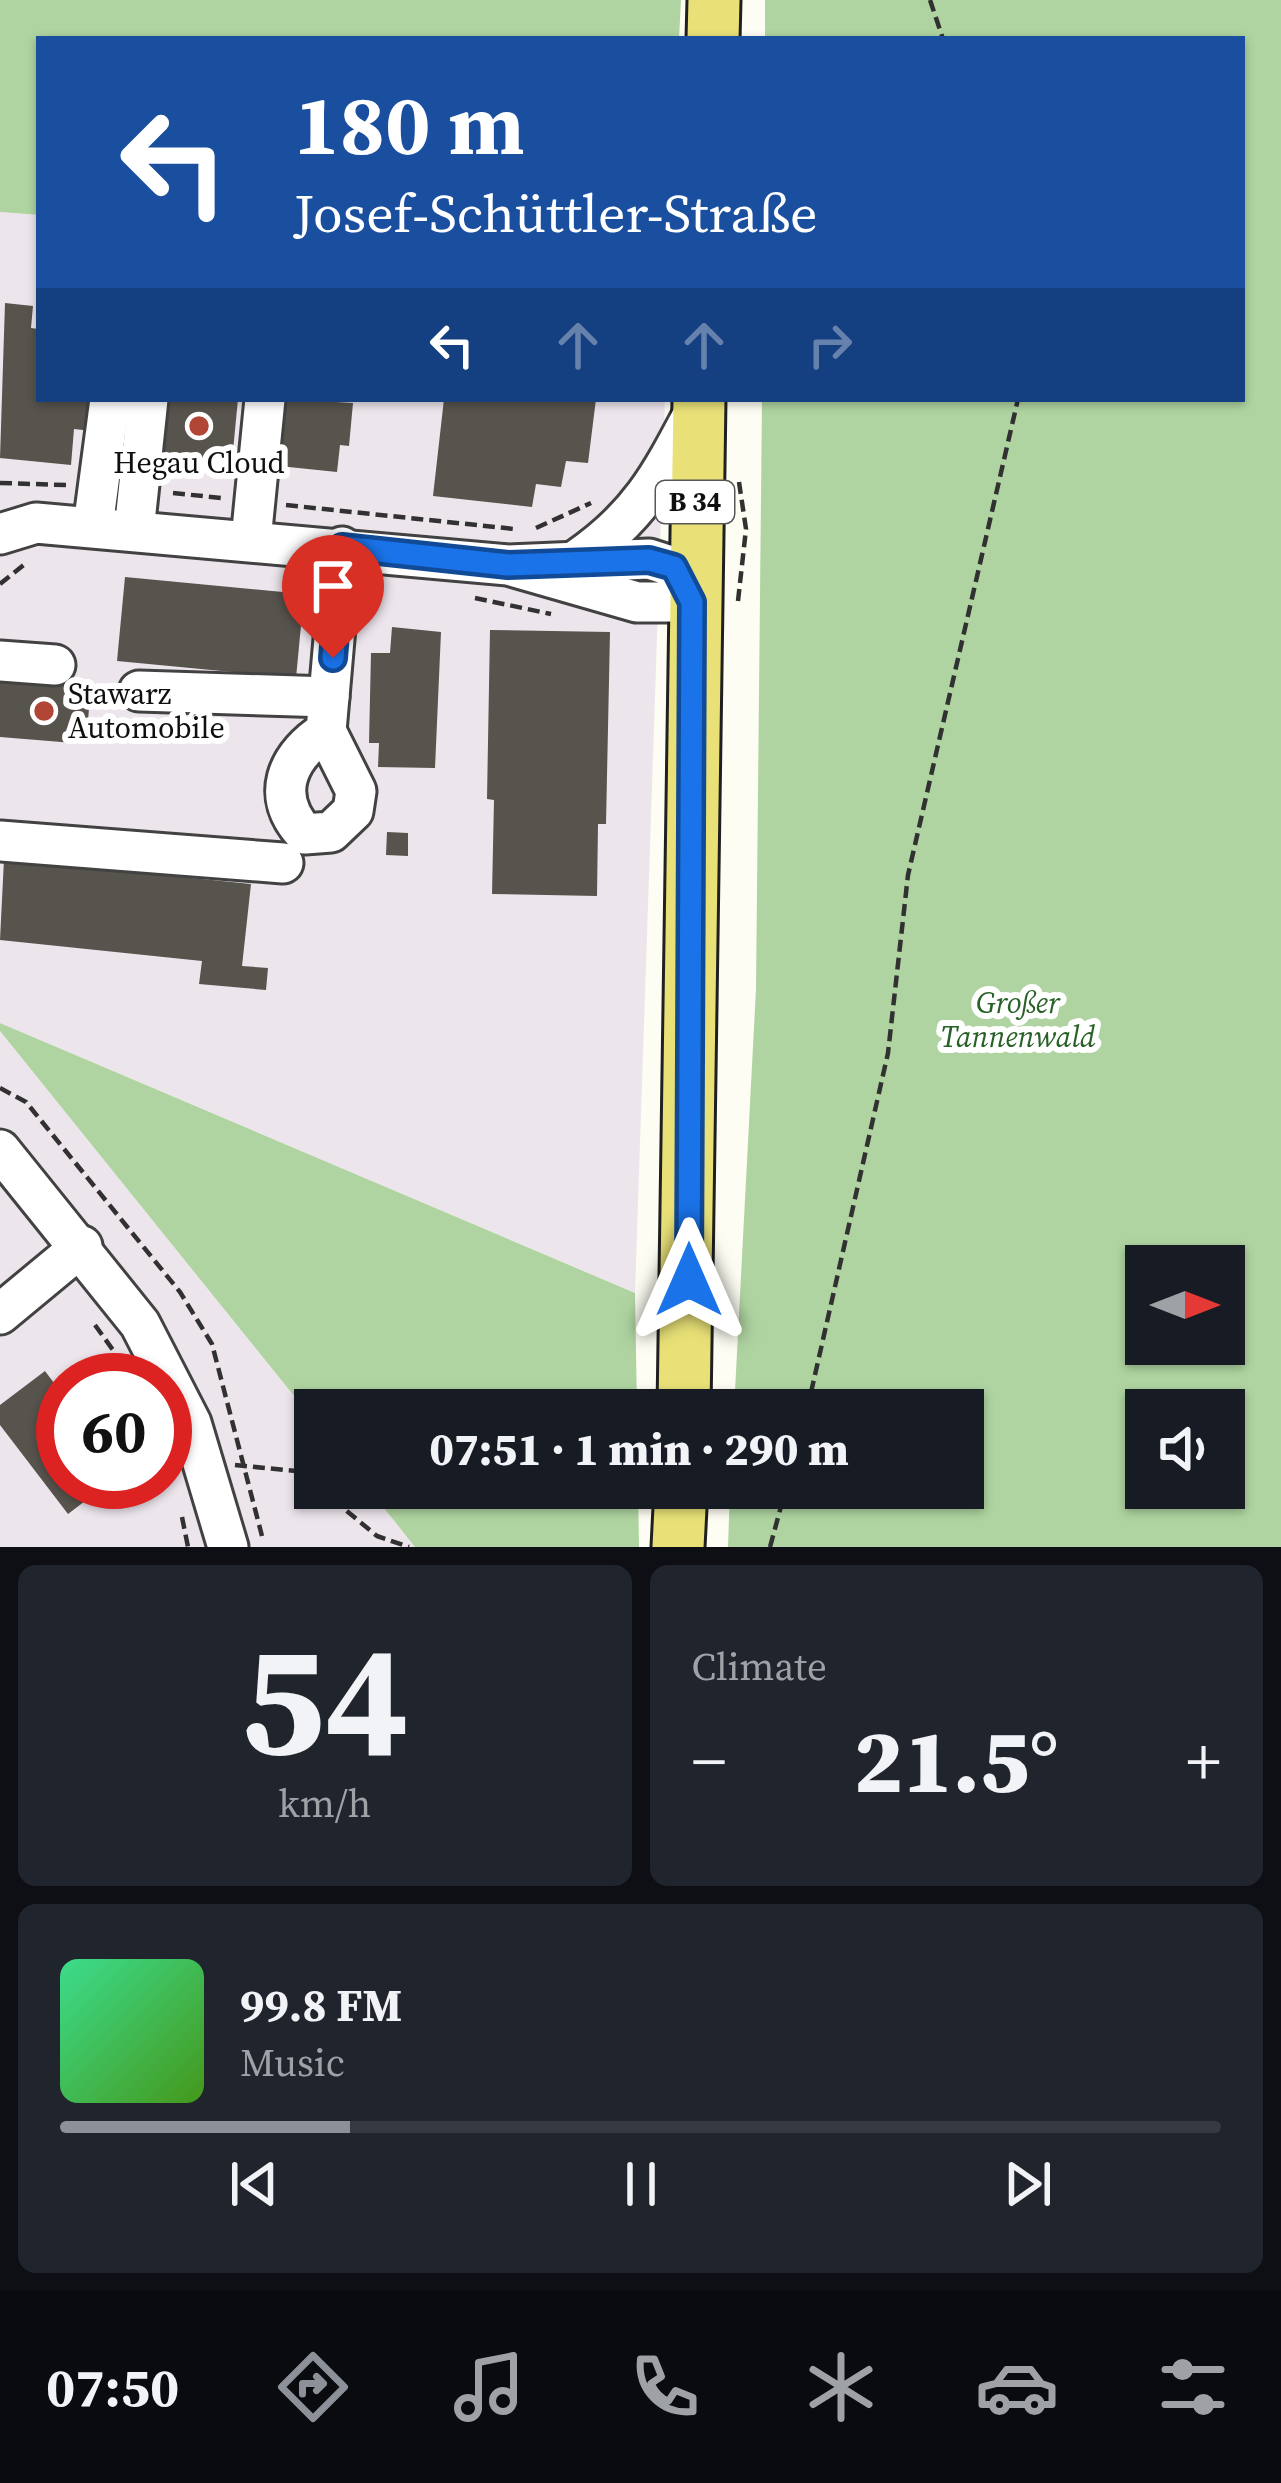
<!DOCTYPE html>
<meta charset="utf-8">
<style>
:root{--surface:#171b24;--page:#20242c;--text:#f1f3f6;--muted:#9ea1a6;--line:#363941;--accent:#8c9099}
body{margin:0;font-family:"Source Serif 4",serif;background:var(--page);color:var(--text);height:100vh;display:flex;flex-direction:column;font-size:45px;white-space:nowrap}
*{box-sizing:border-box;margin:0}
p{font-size:39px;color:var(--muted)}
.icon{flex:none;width:66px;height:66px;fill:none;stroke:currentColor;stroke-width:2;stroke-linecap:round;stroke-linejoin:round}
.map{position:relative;height:1547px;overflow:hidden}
.drawer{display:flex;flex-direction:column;gap:18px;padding:18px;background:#0d0f14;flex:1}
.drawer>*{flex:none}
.hud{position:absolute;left:36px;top:36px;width:1209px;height:366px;border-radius:0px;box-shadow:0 3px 9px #0004;background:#1a4fa0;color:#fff;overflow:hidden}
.needle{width:78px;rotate:90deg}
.buttons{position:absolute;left:1125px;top:1245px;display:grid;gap:24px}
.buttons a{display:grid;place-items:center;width:120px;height:120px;border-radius:0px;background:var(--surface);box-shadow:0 3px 9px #0004;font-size:60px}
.speed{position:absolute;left:36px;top:1353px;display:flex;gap:24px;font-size:60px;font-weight:700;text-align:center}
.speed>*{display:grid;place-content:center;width:156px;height:156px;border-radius:50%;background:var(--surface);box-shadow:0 3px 9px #0004;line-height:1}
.speed .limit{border:18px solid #d22;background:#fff;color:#111}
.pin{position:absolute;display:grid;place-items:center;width:102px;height:102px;color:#fff;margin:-123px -51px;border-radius:50% 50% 50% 0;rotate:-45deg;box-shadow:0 0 12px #0007}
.pin .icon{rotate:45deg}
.me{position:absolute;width:132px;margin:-66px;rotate:0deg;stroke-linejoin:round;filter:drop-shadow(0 0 9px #0008)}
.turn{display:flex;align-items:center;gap:42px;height:252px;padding:0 60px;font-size:54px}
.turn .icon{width:156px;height:156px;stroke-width:2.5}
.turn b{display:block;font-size:84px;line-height:102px}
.lanes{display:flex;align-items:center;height:114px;padding:0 60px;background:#0003;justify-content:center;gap:60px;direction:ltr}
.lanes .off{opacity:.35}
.big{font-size:90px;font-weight:800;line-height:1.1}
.drawer .card{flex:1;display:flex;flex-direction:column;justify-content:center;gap:18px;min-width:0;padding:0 42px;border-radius:18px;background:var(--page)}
.drawer .dial{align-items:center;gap:0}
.dial b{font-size:156px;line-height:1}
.song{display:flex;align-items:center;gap:36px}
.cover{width:144px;height:144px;border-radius:18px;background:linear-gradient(135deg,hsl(150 70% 55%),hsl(100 70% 35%))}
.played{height:12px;border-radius:6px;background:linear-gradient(90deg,var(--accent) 25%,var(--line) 25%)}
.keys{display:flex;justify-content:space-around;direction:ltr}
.heat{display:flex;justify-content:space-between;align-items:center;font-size:66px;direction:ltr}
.drawer .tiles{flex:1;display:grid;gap:18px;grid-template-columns:1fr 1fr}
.card:last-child{grid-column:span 2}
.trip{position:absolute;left:294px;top:1389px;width:690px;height:120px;border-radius:0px;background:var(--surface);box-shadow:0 3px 9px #0004;font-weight:800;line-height:120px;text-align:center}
.dock{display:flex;height:192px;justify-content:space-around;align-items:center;background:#090b0e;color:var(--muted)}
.dock .icon{width:84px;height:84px}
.dock .active{color:var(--accent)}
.dock b{font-size:54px;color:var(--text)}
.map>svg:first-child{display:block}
.industrial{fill:#ede5ec;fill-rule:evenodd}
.forest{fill:#afd4a1;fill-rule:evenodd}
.building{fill:#57534d}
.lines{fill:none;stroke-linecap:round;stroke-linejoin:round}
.minor-casing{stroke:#424242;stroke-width:45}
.major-casing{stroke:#202020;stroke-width:57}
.path{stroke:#313131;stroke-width:4.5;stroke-dasharray:12 6;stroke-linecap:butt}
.minor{stroke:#fff;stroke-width:39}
.major{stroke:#e9e177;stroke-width:51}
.route-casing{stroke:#114b97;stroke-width:30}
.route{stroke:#1a73e8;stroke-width:21}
.poi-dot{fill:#b14536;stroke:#fff;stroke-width:4.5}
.labels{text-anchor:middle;stroke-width:12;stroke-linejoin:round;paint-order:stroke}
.shield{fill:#fff;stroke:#575757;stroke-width:3}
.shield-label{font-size:27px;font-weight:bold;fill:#0f0f0f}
.poi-label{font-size:30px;fill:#0f0f0f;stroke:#fff}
.park-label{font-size:30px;font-style:italic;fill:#286126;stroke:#fff}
</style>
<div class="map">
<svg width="1281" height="1547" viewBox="0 0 1281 1547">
<rect width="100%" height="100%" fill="#fefdf3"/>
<g class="industrial">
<path d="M 0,212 L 39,215 L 39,399 L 665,399 L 635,1293 L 0,1023 Z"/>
<path d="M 0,1031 L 315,1422 L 315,1488 L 368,1488 L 415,1547 L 0,1547 ZM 63,1380 L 165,1380 L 165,1482 L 63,1482 Z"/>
</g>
<g class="forest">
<path d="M 0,0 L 681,0 L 679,39 L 39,39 L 39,215 L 0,212 Z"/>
<path d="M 765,0 L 1281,0 L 1281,1547 L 728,1547 L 730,1488 L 963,1488 L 963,1410 L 734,1410 L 756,989 L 762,399 L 1242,399 L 1242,39 L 765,39 ZM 1146,1266 L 1224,1266 L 1224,1344 L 1146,1344 ZM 1146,1410 L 1224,1410 L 1224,1488 L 1146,1488 Z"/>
<path d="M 0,1023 L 635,1293 L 637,1410 L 315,1410 L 315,1422 L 0,1031 Z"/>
<path d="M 368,1488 L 638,1488 L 639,1547 L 415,1547 Z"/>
</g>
<g class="building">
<path d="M 5,303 L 33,306 L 31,328 L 39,329 L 39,399 L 95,399 L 92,431 L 74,429 L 71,465 L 0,458 Z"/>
<path d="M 165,399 L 238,399 L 232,461 L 159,453 Z"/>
<path d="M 286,399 L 353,403 L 349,446 L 340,445 L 337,472 L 279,466 Z"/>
<path d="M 444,399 L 596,399 L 588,463 L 566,461 L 561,487 L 536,484 L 532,507 L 433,496 Z"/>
<path d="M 125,577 L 304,594 L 296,678 L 117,661 Z"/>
<path d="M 392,627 L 441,632 L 435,768 L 378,767 L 379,743 L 369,743 L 371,653 L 390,653 Z"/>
<path d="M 490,630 L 610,632 L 606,824 L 598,824 L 597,896 L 492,894 L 494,800 L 487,799 Z"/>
<path d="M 0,676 L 91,685 L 86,744 L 0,737 Z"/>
<path d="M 387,832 L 408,833 L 408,856 L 386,855 Z"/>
<path d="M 4,859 L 251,884 L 242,966 L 268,968 L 266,990 L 199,984 L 202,961 L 0,940 Z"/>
<path d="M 45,1371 L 63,1395 L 63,1482 L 110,1482 L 68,1514 L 0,1425 L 0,1405 Z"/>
</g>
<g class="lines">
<g class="minor-casing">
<g id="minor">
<path d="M 93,527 L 110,399"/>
<path d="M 134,531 L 148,399"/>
<path d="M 0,534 L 36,523 L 508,565 L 637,602 L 692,602 L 674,567 L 649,559 L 508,565"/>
<path d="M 251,540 L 265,399"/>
<path d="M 578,559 C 642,515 662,473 697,407"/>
<path d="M 0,661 L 55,665"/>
<path d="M 139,691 L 329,697"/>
<path d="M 326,731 C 286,757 270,796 305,834 L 331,832 L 353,811 L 356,791 L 326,731 L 342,547"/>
<path d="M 0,841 L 283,863"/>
<path d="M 0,1150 L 140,1324 L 191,1423 L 228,1547"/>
<path d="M 0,1314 L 82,1246"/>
</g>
</g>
<g class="major-casing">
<g id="major">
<path d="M 713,39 L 714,0"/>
<path d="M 684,1410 L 699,399"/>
<path d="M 678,1547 L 681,1488"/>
</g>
</g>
<g class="path">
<path d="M 930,0 L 943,39"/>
<path d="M 0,483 L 66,485"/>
<path d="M 173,493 L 221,498"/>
<path d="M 286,505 L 514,529"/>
<path d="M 536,528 L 591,503"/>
<path d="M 0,584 L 26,563"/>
<path d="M 475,598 L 551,614"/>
<path d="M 738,601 L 746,529 L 739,482"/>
<path d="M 0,1088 L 26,1102 L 180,1292 L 212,1344 L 262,1536"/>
<path d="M 95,1325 L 113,1350"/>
<path d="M 807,1410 L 888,1053 L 908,875 L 1018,399"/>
<path d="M 235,1465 L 296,1471 L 315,1485"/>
<path d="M 319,1488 L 377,1536 L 409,1547"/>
<path d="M 182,1517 L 188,1547"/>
<path d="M 770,1547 L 786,1488"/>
</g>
<use href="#minor" class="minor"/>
<use href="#major" class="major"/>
</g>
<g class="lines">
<g class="route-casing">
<path id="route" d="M 333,658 L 342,547 L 508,565 L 649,560 L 674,567 L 692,602 L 689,1280"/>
</g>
<use href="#route" class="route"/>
</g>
<g class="poi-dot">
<circle cx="199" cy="426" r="12"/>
<circle cx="44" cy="711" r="12"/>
</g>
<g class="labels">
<rect class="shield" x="656" y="481" width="78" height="42" rx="9"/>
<g class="shield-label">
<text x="695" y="511">B 34</text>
</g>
<g class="poi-label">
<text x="199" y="473">Hegau Cloud</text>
<text x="68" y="704" text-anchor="start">Stawarz<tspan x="68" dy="34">Automobile</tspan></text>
</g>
<g class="park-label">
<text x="1018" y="1013">Großer<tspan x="1018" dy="34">Tannenwald</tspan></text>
</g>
</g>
</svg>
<div class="buttons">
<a><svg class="needle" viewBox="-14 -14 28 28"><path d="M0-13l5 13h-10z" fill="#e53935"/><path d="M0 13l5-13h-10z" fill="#9ea1a6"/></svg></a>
<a><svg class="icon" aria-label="sound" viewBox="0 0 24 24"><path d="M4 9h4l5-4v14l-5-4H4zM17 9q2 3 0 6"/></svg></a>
</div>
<div class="speed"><div class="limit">60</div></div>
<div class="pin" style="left:333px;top:658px;background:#d93025"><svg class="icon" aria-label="arrive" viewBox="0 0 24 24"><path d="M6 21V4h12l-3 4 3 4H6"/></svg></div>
<svg class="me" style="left:689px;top:1280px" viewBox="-20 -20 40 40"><path d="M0-17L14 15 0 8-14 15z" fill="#1a73e8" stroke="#fff" stroke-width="4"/></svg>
<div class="trip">07:51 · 1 min · 290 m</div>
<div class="hud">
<div class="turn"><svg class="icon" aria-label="left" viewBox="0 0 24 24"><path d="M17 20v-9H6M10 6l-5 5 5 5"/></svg><div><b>180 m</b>Josef-Schüttler-Straße</div></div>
<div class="lanes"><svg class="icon" aria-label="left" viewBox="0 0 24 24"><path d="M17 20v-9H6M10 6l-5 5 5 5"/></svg><svg class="icon off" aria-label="ahead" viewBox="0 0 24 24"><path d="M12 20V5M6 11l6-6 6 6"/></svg><svg class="icon off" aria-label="ahead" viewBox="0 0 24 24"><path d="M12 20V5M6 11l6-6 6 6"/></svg><svg class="icon off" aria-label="right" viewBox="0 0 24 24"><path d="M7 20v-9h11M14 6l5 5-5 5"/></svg></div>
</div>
</div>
<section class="drawer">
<div class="tiles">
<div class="card dial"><b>54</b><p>km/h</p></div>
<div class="card"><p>Climate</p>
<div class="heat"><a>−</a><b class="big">21.5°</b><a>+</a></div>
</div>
<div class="card">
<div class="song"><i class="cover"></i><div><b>99.8 FM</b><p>Music</p></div></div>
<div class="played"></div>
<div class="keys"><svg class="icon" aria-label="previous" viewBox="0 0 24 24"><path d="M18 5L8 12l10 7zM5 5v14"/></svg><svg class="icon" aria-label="pause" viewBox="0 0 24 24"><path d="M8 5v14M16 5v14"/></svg><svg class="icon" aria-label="next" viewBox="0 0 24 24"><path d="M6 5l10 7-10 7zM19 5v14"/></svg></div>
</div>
</div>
</section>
<nav class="dock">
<b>07:50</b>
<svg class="icon active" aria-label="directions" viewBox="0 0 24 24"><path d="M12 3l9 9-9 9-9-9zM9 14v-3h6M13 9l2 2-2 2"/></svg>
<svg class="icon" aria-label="music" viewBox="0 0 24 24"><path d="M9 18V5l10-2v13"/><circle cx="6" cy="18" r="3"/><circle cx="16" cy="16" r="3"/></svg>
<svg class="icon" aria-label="phone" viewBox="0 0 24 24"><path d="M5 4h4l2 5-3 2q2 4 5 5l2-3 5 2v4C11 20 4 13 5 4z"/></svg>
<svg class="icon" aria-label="climate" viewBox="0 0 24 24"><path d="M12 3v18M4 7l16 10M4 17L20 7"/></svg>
<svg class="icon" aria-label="car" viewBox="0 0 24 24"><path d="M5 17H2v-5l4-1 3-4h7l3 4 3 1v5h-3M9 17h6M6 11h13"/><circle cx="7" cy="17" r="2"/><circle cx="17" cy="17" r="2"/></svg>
<svg class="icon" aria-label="filters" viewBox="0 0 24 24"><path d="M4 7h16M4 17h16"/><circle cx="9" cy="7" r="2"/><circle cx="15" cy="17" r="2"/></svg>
</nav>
